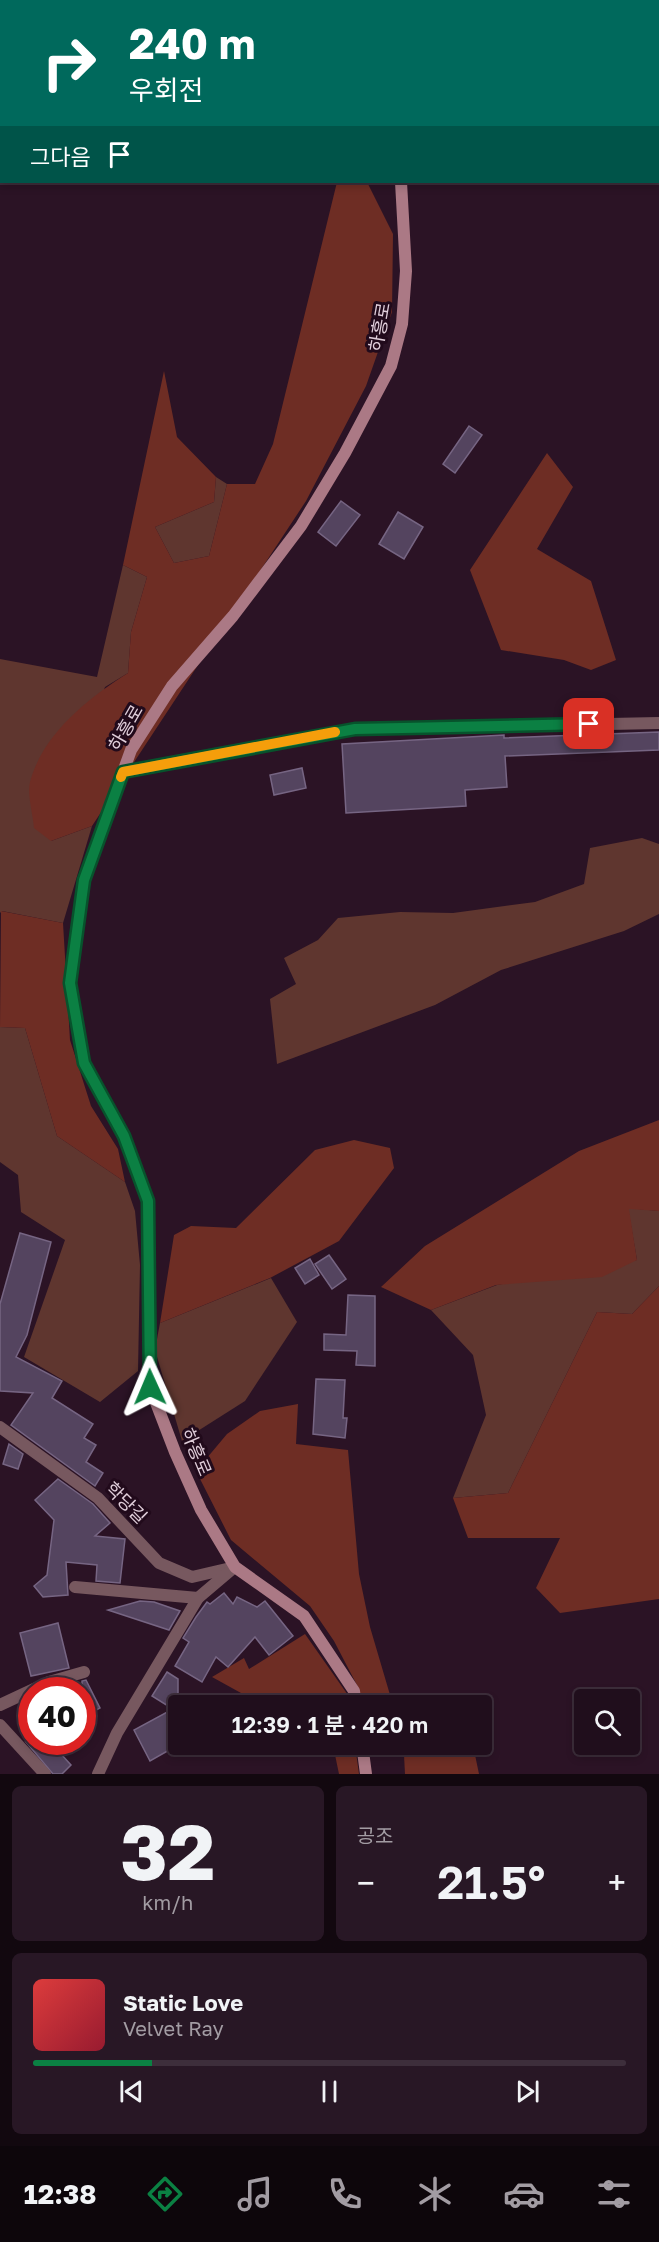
<!DOCTYPE html>
<html lang="ko">
<meta charset="utf-8">
<style>
:root{--surface:#200e1c;--page:#281725;--text:#f1f3f6;--muted:#a29ca3;--line:#3d2e3b;--accent:#0b8043}
body{margin:0;font-family:"Golos Text","Noto Sans KR",sans-serif;background:var(--page);color:var(--text);height:100vh;display:flex;flex-direction:column;font-size:22px;white-space:nowrap}
*{box-sizing:border-box;margin:0}
p{font-size:20px;color:var(--muted)}
.icon{flex:none;width:33px;height:33px;fill:none;stroke:currentColor;stroke-width:2;stroke-linecap:round;stroke-linejoin:round}
.map{position:relative;height:1774px;overflow:hidden}
.sheet{display:flex;flex-direction:column;gap:12px;padding:12px;background:#12080f;flex:1}
.sheet>*{flex:none}
.banner{position:absolute;left:0px;top:0px;width:660px;height:183px;box-shadow:0 3px 9px #0003,0 0 0 2px var(--line);background:#00695c;color:#fff;overflow:hidden}
.tools{position:absolute;left:574px;top:1689px;display:grid;gap:12px}
.tools a{display:grid;place-items:center;width:66px;height:66px;border-radius:6px;background:var(--surface);box-shadow:0 3px 9px #0003,0 0 0 2px var(--line);font-size:30px}
.speed{position:absolute;left:18px;top:1677px;display:flex;gap:12px;font-size:30px;font-weight:700;text-align:center}
.speed>*{display:grid;place-content:center;width:78px;height:78px;border-radius:50%;background:var(--surface);box-shadow:0 3px 9px #0003,0 0 0 2px var(--line);line-height:1}
.speed .limit{border:9px solid #d22;background:#fff;color:#111}
.pin{position:absolute;display:grid;place-items:center;width:51px;height:51px;color:#fff;margin:-26px;border-radius:12px;box-shadow:0 3px 9px #0006}
.me{position:absolute;width:66px;margin:-33px;rotate:359deg;stroke-linejoin:round;filter:drop-shadow(0 0 4px #0008)}
.turn{display:flex;align-items:center;gap:21px;height:126px;padding:0 30px;font-size:27px}
.turn .icon{width:78px;height:78px;stroke-width:2.5}
.turn b{display:block;font-size:42px;line-height:51px}
.then{display:flex;align-items:center;height:57px;padding:0 30px;background:#0003;gap:12px;font-size:22px}
.big{font-size:45px;font-weight:600;line-height:1.1}
.sheet .widget{flex:1;display:flex;flex-direction:column;justify-content:center;gap:9px;min-width:0;padding:0 21px;border-radius:9px;background:var(--page)}
.sheet .dial{align-items:center;gap:0}
.dial b{font-size:78px;line-height:1}
.song{display:flex;align-items:center;gap:18px}
.cover{width:72px;height:72px;border-radius:9px;background:linear-gradient(135deg,hsl(0 70% 55%),hsl(350 70% 35%))}
.played{height:6px;border-radius:3px;background:linear-gradient(90deg,var(--accent) 20%,var(--line) 20%)}
.keys{display:flex;justify-content:space-around;direction:ltr}
.heat{display:flex;justify-content:space-between;align-items:center;font-size:33px;direction:ltr}
.sheet .tiles{flex:1;display:grid;gap:12px;grid-template-columns:1fr 1fr}
.widget:last-child{grid-column:span 2}
.trip{position:absolute;left:168px;top:1695px;width:324px;height:60px;border-radius:6px;background:var(--surface);box-shadow:0 3px 9px #0003,0 0 0 2px var(--line);font-weight:600;line-height:60px;text-align:center}
.dock{display:flex;height:96px;justify-content:space-around;align-items:center;background:#0d060b;color:var(--muted)}
.dock .icon{width:42px;height:42px}
.dock .on{color:var(--accent)}
.dock b{font-size:27px;color:var(--text)}
.map>svg:first-child{display:block}
.green{fill:#5f362f}
.forest{fill:#6e2d24}
.building{fill:#54445f;stroke:#766583;stroke-width:1.5}
.lines{fill:none;stroke-linecap:round;stroke-linejoin:round}
.street{stroke:#77585f;stroke-width:12}
.secondary{stroke:#ab7985;stroke-width:12}
.route-casing{stroke:#07532c;stroke-width:15}
.route{stroke:#0b8043;stroke-width:10}
.slow{stroke:#f59e0b;stroke-width:10}
.labels{text-anchor:middle;stroke-width:6;stroke-linejoin:round;paint-order:stroke}
.street-label{font-size:18px;fill:#e0ceda;stroke:#210a1b}
</style>
<div class="map">
<svg width="659" height="1774" viewBox="0 0 659 1774">
<rect width="100%" height="100%" fill="#2b1325"/>
<g class="green">
<path d="M 216,477 L 227,484 L 209,556 L 174,563 L 155,527 L 214,502 Z"/>
<path d="M 123,565 L 147,577 L 131,632 L 128,673 L 105,687 L 51,841 L 92,826 L 63,923 L 2,911 L 0,913 L 0,659 L 97,677 Z"/>
<path d="M 642,838 L 659,844 L 659,914 L 624,931 L 501,970 L 435,1005 L 277,1064 L 270,999 L 296,984 L 284,958 L 318,940 L 338,918 L 400,912 L 453,913 L 535,902 L 584,884 L 590,848 Z"/>
<path d="M 0,1027 L 25,1028 L 57,1136 L 125,1182 L 135,1211 L 140,1265 L 138,1371 L 100,1402 L 24,1357 L 65,1240 L 21,1212 L 18,1175 L 0,1162 Z"/>
<path d="M 628,1208 L 659,1211 L 659,1286 L 632,1314 L 597,1312 L 508,1493 L 453,1498 L 486,1415 L 473,1355 L 431,1310 L 497,1285 L 637,1260 Z"/>
<path d="M 271,1278 L 297,1322 L 245,1401 L 182,1441 L 155,1350 L 160,1323 Z"/>
</g>
<g class="forest">
<path d="M 337,182 L 367,182 L 393,234 L 392,312 L 366,386 L 306,501 L 92,826 L 51,841 L 34,828 C 33,815 27,794 30,782 C 43,734 87,699 128,673 L 131,632 L 147,577 L 123,565 L 164,371 L 177,437 L 216,477 L 214,502 L 155,527 L 174,563 L 209,556 L 227,484 L 255,484 L 273,444 Z"/>
<path d="M 547,453 L 573,487 L 537,549 L 591,581 L 616,660 L 591,670 L 564,660 L 501,650 L 470,570 Z"/>
<path d="M 1,911 L 63,923 L 70,1040 L 91,1106 L 118,1149 L 125,1182 L 57,1136 L 25,1028 L 0,1027 Z"/>
<path d="M 659,1120 L 659,1211 L 629,1209 L 637,1260 L 602,1277 L 496,1285 L 431,1310 L 381,1287 L 425,1246 L 579,1151 Z"/>
<path d="M 354,1140 L 390,1148 L 394,1168 L 339,1241 L 270,1278 L 160,1323 L 174,1235 L 191,1226 L 236,1228 L 315,1150 Z"/>
<path d="M 659,1286 L 659,1599 L 560,1613 L 536,1588 L 560,1538 L 468,1538 L 453,1498 L 508,1493 L 597,1312 L 632,1314 Z"/>
<path d="M 298,1404 L 296,1444 L 348,1450 L 359,1574 L 370,1627 L 393,1705 L 362,1705 L 358,1687 L 334,1641 L 310,1606 L 231,1540 L 196,1471 L 227,1434 L 260,1411 Z"/>
<path d="M 305,1634 L 350,1698 L 351,1705 L 247,1705 L 241,1693 L 212,1677 L 244,1658 L 249,1669 Z"/>
<path d="M 264,1745 L 355,1745 L 359,1774 L 339,1774 L 334,1750 L 267,1752 Z"/>
<path d="M 407,1745 L 458,1745 L 474,1750 L 479,1774 L 405,1774 L 404,1755 Z"/>
</g>
<g class="building">
<path d="M 469,426 L 482,435 L 455,473 L 443,464 Z"/>
<path d="M 341,501 L 360,515 L 336,546 L 318,532 Z"/>
<path d="M 398,512 L 423,527 L 404,559 L 379,544 Z"/>
<path d="M 659,732 L 659,750 L 505,756 L 507,787 L 465,790 L 466,806 L 346,813 L 342,744 L 504,735 L 504,738 Z"/>
<path d="M 302,768 L 306,788 L 274,795 L 270,775 Z"/>
<path d="M 20,1233 L 51,1242 L 27,1335 L 16,1357 L 62,1381 L 52,1398 L 93,1424 L 84,1438 L 96,1445 L 86,1462 L 103,1473 L 95,1486 L 11,1425 L 33,1393 L 0,1391 L 0,1304 Z"/>
<path d="M 329,1255 L 346,1279 L 332,1289 L 315,1264 Z"/>
<path d="M 310,1259 L 319,1275 L 305,1284 L 295,1268 Z"/>
<path d="M 348,1295 L 375,1296 L 375,1366 L 356,1365 L 357,1351 L 324,1350 L 324,1334 L 346,1335 Z"/>
<path d="M 316,1379 L 345,1380 L 343,1418 L 347,1418 L 345,1438 L 313,1434 Z"/>
<path d="M 9,1444 L 23,1454 L 18,1469 L 3,1464 Z"/>
<path d="M 58,1479 L 93,1504 L 110,1523 L 95,1536 L 125,1539 L 120,1583 L 96,1581 L 97,1565 L 66,1562 L 68,1595 L 43,1597 L 34,1586 L 47,1575 L 54,1520 L 35,1500 Z"/>
<path d="M 224,1593 L 233,1604 L 237,1597 L 257,1607 L 265,1601 L 293,1636 L 269,1655 L 255,1637 L 228,1667 L 216,1657 L 202,1682 L 175,1666 L 189,1642 L 183,1638 L 196,1617 L 207,1602 L 210,1604 Z"/>
<path d="M 140,1601 L 154,1602 L 180,1611 L 169,1630 L 108,1610 Z"/>
<path d="M 58,1623 L 69,1668 L 31,1676 L 20,1633 Z"/>
<path d="M 167,1672 L 178,1679 L 178,1745 L 150,1761 L 134,1730 L 173,1709 L 152,1696 Z"/>
<path d="M 86,1680 L 100,1708 L 87,1715 L 82,1707 L 82,1681 Z"/>
<path d="M 26,1742 L 50,1742 L 71,1765 L 62,1774 L 53,1774 Z"/>
</g>
<g class="lines">
<g class="street">
<path d="M 123,772 L 355,729 L 659,723"/>
<path d="M 0,1427 L 98,1498 L 159,1563 L 192,1577 L 235,1567"/>
<path d="M 75,1587 L 198,1598"/>
<path d="M 0,1705 L 49,1682 L 84,1672"/>
<path d="M 0,1725 L 45,1774"/>
<path d="M 98,1774 L 117,1733 L 198,1598 L 231,1570"/>
</g>
<g class="secondary">
<path d="M 392,0 L 392,2"/>
<path d="M 356,1706 L 354,1691 L 304,1616 L 235,1567 L 201,1510 L 175,1452 L 150,1387 L 148,1201 L 124,1136 L 84,1063 L 70,983 L 84,880 L 131,750 L 172,686 L 233,616 L 301,526 L 345,453 L 391,366 L 402,324 L 406,271 L 401,182"/>
<path d="M 362,1744 L 366,1774"/>
</g>
</g>
<g class="lines">
<g class="route-casing">
<path id="route" d="M 150,1387 L 148,1201 L 124,1136 L 84,1063 L 70,983 L 84,880 L 123,772 L 355,729 L 589,724"/>
</g>
<use href="#route" class="route"/>
<path class="slow" d="M 121,777 L 123,772 L 335,732"/>
</g>
<g class="labels">
<g class="street-label">
<text transform="translate(380 327) rotate(-80)" y="6">하흥로</text>
<text transform="translate(126 728) rotate(-60)" y="6">하흥로</text>
<text transform="translate(196 1452) rotate(67)" y="6">하흥로</text>
<text transform="translate(126 1503) rotate(45)" y="6">학당길</text>
</g>
</g>
</svg>
<div class="tools">
<a><svg class="icon" aria-label="search" viewBox="0 0 24 24"><circle cx="10" cy="10" r="6"/><path d="M15 15l6 6"/></svg></a>
</div>
<div class="speed"><div class="limit">40</div></div>
<div class="pin" style="left:589px;top:724px;background:#d93025"><svg class="icon" aria-label="arrive" viewBox="0 0 24 24"><path d="M6 21V4h12l-3 4 3 4H6"/></svg></div>
<svg class="me" style="left:150px;top:1387px" viewBox="-20 -20 40 40"><path d="M0-17L14 15 0 8-14 15z" fill="#0b8043" stroke="#fff" stroke-width="4"/></svg>
<div class="trip">12:39 · 1 분 · 420 m</div>
<div class="banner">
<div class="turn"><svg class="icon" aria-label="right" viewBox="0 0 24 24"><path d="M7 20v-9h11M14 6l5 5-5 5"/></svg><div><b>240 m</b>우회전</div></div>
<div class="then">그다음<svg class="icon" aria-label="arrive" viewBox="0 0 24 24"><path d="M6 21V4h12l-3 4 3 4H6"/></svg></div>
</div>
</div>
<section class="sheet">
<div class="tiles">
<div class="widget dial"><b>32</b><p>km/h</p></div>
<div class="widget"><p>공조</p>
<div class="heat"><a>−</a><b class="big">21.5°</b><a>+</a></div>
</div>
<div class="widget">
<div class="song"><i class="cover"></i><div><b>Static Love</b><p>Velvet Ray</p></div></div>
<div class="played"></div>
<div class="keys"><svg class="icon" aria-label="previous" viewBox="0 0 24 24"><path d="M18 5L8 12l10 7zM5 5v14"/></svg><svg class="icon" aria-label="pause" viewBox="0 0 24 24"><path d="M8 5v14M16 5v14"/></svg><svg class="icon" aria-label="next" viewBox="0 0 24 24"><path d="M6 5l10 7-10 7zM19 5v14"/></svg></div>
</div>
</div>
</section>
<nav class="dock">
<b>12:38</b>
<svg class="icon on" aria-label="directions" viewBox="0 0 24 24"><path d="M12 3l9 9-9 9-9-9zM9 14v-3h6M13 9l2 2-2 2"/></svg>
<svg class="icon" aria-label="music" viewBox="0 0 24 24"><path d="M9 18V5l10-2v13"/><circle cx="6" cy="18" r="3"/><circle cx="16" cy="16" r="3"/></svg>
<svg class="icon" aria-label="phone" viewBox="0 0 24 24"><path d="M5 4h4l2 5-3 2q2 4 5 5l2-3 5 2v4C11 20 4 13 5 4z"/></svg>
<svg class="icon" aria-label="climate" viewBox="0 0 24 24"><path d="M12 3v18M4 7l16 10M4 17L20 7"/></svg>
<svg class="icon" aria-label="car" viewBox="0 0 24 24"><path d="M5 17H2v-5l4-1 3-4h7l3 4 3 1v5h-3M9 17h6M6 11h13"/><circle cx="7" cy="17" r="2"/><circle cx="17" cy="17" r="2"/></svg>
<svg class="icon" aria-label="filters" viewBox="0 0 24 24"><path d="M4 7h16M4 17h16"/><circle cx="9" cy="7" r="2"/><circle cx="15" cy="17" r="2"/></svg>
</nav>
